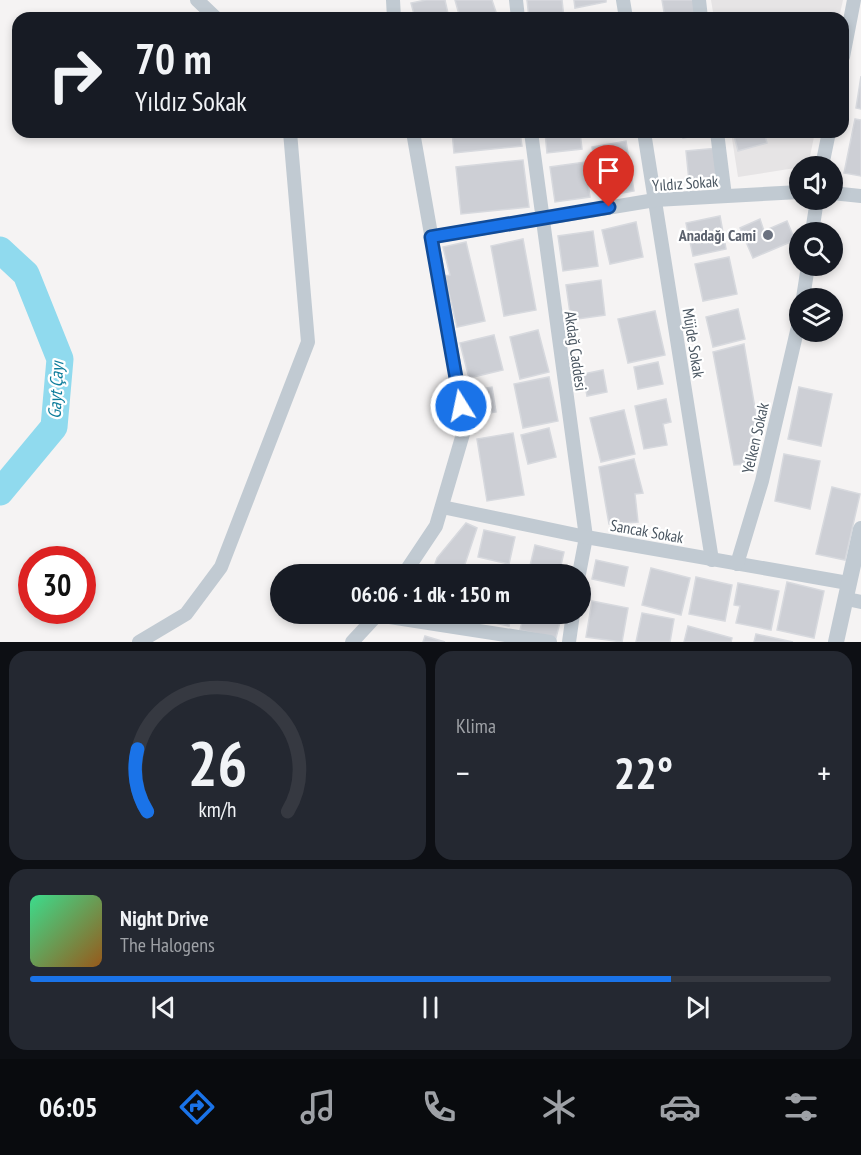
<!DOCTYPE html>
<html lang="tr">
<meta charset="utf-8">
<style>
:root{--surface:#171b24;--page:#242831;--text:#f1f3f6;--muted:#9ea1a6;--line:#363941;--accent:#1a73e8}
body{margin:0;font-family:"PT Sans Narrow",sans-serif;background:var(--page);color:var(--text);height:100vh;display:flex;flex-direction:column;font-size:22px;white-space:nowrap}
*{box-sizing:border-box;margin:0}
p{font-size:20px;color:var(--muted)}
.icon{flex:none;width:33px;height:33px;fill:none;stroke:currentColor;stroke-width:2;stroke-linecap:round;stroke-linejoin:round}
.map{position:relative;height:642px;overflow:hidden}
.drawer{display:flex;flex-direction:column;gap:9px;padding:9px;background:#0d0f14;flex:1}
.drawer>*{flex:none}
.hud{position:absolute;left:12px;top:12px;width:837px;height:126px;border-radius:18px;box-shadow:0 3px 9px #0003;background:#171b24;color:var(--text);overflow:hidden}
.controls{position:absolute;left:789px;top:156px;display:grid;gap:12px}
.controls a{display:grid;place-items:center;width:54px;height:54px;border-radius:50%;background:var(--surface);box-shadow:0 3px 9px #0003;font-size:30px}
.speed{position:absolute;left:18px;top:546px;display:flex;gap:12px;font-size:30px;font-weight:700;text-align:center}
.speed>*{display:grid;place-content:center;width:78px;height:78px;border-radius:50%;background:var(--surface);box-shadow:0 3px 9px #0003;line-height:1}
.speed .limit{border:9px solid #d22;background:#fff;color:#111}
.pin{position:absolute;display:grid;place-items:center;width:51px;height:51px;color:#fff;margin:-62px -26px;border-radius:50% 50% 50% 0;rotate:-45deg;box-shadow:0 0 6px #0007}
.pin .icon{rotate:45deg}
.me{position:absolute;width:66px;margin:-33px;rotate:350deg;stroke-linejoin:round;filter:drop-shadow(0 0 4px #0008)}
.turn{display:flex;align-items:center;gap:21px;height:126px;padding:0 24px;font-size:27px}
.turn .icon{width:78px;height:78px;stroke-width:2.5}
.turn b{display:block;font-size:42px;line-height:51px}
.big{font-size:45px;font-weight:800;line-height:1.1}
.drawer .tile{flex:1;display:flex;flex-direction:column;justify-content:center;gap:9px;min-width:0;padding:0 21px;border-radius:18px;background:var(--page)}
.drawer .dial{align-items:center;gap:0}
.dial svg{height:156px;overflow:visible;fill:none;stroke:var(--line);stroke-width:7;stroke-linecap:round;text-anchor:middle}
.dial text{fill:var(--text);stroke:none}
.song{display:flex;align-items:center;gap:18px}
.cover{width:72px;height:72px;border-radius:9px;background:linear-gradient(135deg,hsl(150 70% 55%),hsl(30 70% 35%))}
.played{height:6px;border-radius:3px;background:linear-gradient(90deg,var(--accent) 80%,var(--line) 80%)}
.keys{display:flex;justify-content:space-around;direction:ltr}
.heat{display:flex;justify-content:space-between;align-items:center;font-size:33px;direction:ltr}
.drawer .tiles{flex:1;display:grid;gap:9px;grid-template-columns:1fr 1fr}
.tile:last-child{grid-column:span 2}
.trip{position:absolute;left:270px;top:564px;width:321px;height:60px;border-radius:30px;background:var(--surface);box-shadow:0 3px 9px #0003;font-weight:800;line-height:60px;text-align:center}
.menu{display:flex;height:96px;justify-content:space-around;align-items:center;background:#090b0e;color:var(--muted)}
.menu .icon{width:42px;height:42px}
.menu .selected{color:var(--accent)}
.menu b{font-size:27px;color:var(--text)}
.map>svg:first-child{display:block}
.education{fill:#e6e4e5}
.lines{fill:none;stroke-linecap:round;stroke-linejoin:round}
.river{stroke:#90daee;stroke-width:27}
.building{fill:#cdcfd5;stroke:#d7d9de;stroke-width:1.5}
.minor{stroke:#c1cad2;stroke-width:14}
.tertiary{stroke:#c1cad2;stroke-width:16}
.route-casing{stroke:#114b97;stroke-width:15}
.route{stroke:#1a73e8;stroke-width:10}
.worship-dot{fill:#6b7280;stroke:#fff;stroke-width:2}
.labels{text-anchor:middle;stroke-width:4.5;stroke-linejoin:round;paint-order:stroke}
.street-label{font-size:16px;fill:#4a5661;stroke:#fff}
.worship-label{font-size:16px;font-weight:bold;fill:#5b616d;stroke:#fff;text-anchor:end}
.water-label{font-size:18px;font-style:italic;fill:#0c7c9b;stroke:#fff}
</style>
<div class="map">
<svg width="861" height="642" viewBox="0 0 861 642">
<rect width="100%" height="100%" fill="#f5f3f3"/>
<g class="education">
<path d="M 711,0 L 843,0 L 839,18 L 714,18 Z"/>
<path d="M 731,132 L 815,132 L 808,166 L 738,177 Z"/>
</g>
<g class="lines">
<path class="river" d="M 0,250 L 26,274 L 60,359 L 54,427 L 0,492"/>
</g>
<g class="building">
<path d="M 426,0 L 445,0 L 449,18 L 415,18 L 411,3 Z"/>
<path d="M 455,0 L 492,0 L 498,18 L 460,18 Z"/>
<path d="M 527,0 L 562,0 L 564,18 L 529,18 Z"/>
<path d="M 574,0 L 606,0 L 606,2 L 575,8 Z"/>
<path d="M 662,0 L 695,0 L 697,13 L 665,18 Z"/>
<path d="M 861,76 L 861,109 L 856,108 Z"/>
<path d="M 855,119 L 861,120 L 861,176 L 844,173 Z"/>
<path d="M 452,132 L 520,132 L 522,146 L 454,153 Z"/>
<path d="M 545,132 L 580,132 L 582,149 L 547,153 Z"/>
<path d="M 593,132 L 618,132 L 594,136 Z"/>
<path d="M 682,132 L 715,132 L 715,133 L 683,138 Z"/>
<path d="M 733,132 L 764,132 L 767,143 L 738,151 Z"/>
<path d="M 626,141 L 634,191 L 601,197 L 592,147 Z"/>
<path d="M 718,148 L 721,177 L 689,181 L 686,151 Z"/>
<path d="M 523,160 L 529,207 L 461,214 L 456,167 Z"/>
<path d="M 585,162 L 590,197 L 555,202 L 550,167 Z"/>
<path d="M 720,216 L 726,249 L 693,256 L 686,223 Z"/>
<path d="M 760,219 L 764,231 L 787,221 L 795,240 L 753,258 L 740,228 Z"/>
<path d="M 636,222 L 643,257 L 610,264 L 602,230 Z"/>
<path d="M 593,231 L 598,266 L 563,271 L 558,236 Z"/>
<path d="M 523,239 L 536,310 L 504,316 L 491,246 Z"/>
<path d="M 466,242 L 485,321 L 457,327 L 445,276 L 450,275 L 443,247 Z"/>
<path d="M 729,257 L 737,294 L 703,301 L 695,264 Z"/>
<path d="M 601,280 L 605,315 L 571,320 L 566,285 Z"/>
<path d="M 738,309 L 745,339 L 713,347 L 706,317 Z"/>
<path d="M 655,311 L 665,355 L 628,363 L 618,319 Z"/>
<path d="M 538,330 L 549,372 L 520,379 L 510,337 Z"/>
<path d="M 494,335 L 503,370 L 469,378 L 460,343 Z"/>
<path d="M 744,344 L 757,420 L 750,464 L 734,465 L 713,352 Z"/>
<path d="M 658,362 L 663,384 L 638,389 L 634,367 Z"/>
<path d="M 603,370 L 607,392 L 587,396 L 583,374 Z"/>
<path d="M 549,377 L 558,421 L 523,428 L 514,384 Z"/>
<path d="M 492,387 L 496,412 L 478,415 L 474,390 Z"/>
<path d="M 799,387 L 832,394 L 821,446 L 788,439 Z"/>
<path d="M 666,399 L 671,422 L 663,424 L 667,445 L 644,449 L 635,406 Z"/>
<path d="M 624,410 L 635,454 L 601,462 L 590,418 Z"/>
<path d="M 549,428 L 556,457 L 528,464 L 521,435 Z"/>
<path d="M 513,433 L 524,495 L 487,501 L 477,439 Z"/>
<path d="M 784,454 L 820,461 L 810,509 L 775,501 Z"/>
<path d="M 634,459 L 643,493 L 635,494 L 638,522 L 609,524 L 599,467 Z"/>
<path d="M 832,487 L 860,494 L 845,560 L 816,554 Z"/>
<path d="M 466,523 L 477,528 L 462,573 L 435,564 L 437,558 Z"/>
<path d="M 484,530 L 515,537 L 509,564 L 478,557 Z"/>
<path d="M 535,545 L 564,552 L 559,574 L 528,574 Z"/>
<path d="M 596,560 L 628,567 L 624,586 L 592,579 Z"/>
<path d="M 651,568 L 690,578 L 681,615 L 642,605 Z"/>
<path d="M 696,577 L 732,585 L 725,621 L 689,614 Z"/>
<path d="M 787,582 L 824,591 L 814,638 L 777,630 Z"/>
<path d="M 738,583 L 779,591 L 771,630 L 736,623 L 740,606 L 734,605 Z"/>
<path d="M 592,601 L 628,608 L 622,642 L 586,637 Z"/>
<path d="M 642,613 L 674,619 L 670,642 L 636,642 Z"/>
<path d="M 428,614 L 462,614 L 460,621 Z"/>
<path d="M 473,614 L 511,614 L 509,626 L 472,618 Z"/>
<path d="M 524,614 L 562,614 L 556,638 L 520,630 Z"/>
<path d="M 688,626 L 732,638 L 731,642 L 684,642 Z"/>
<path d="M 756,634 L 793,642 L 754,642 Z"/>
<path d="M 425,636 L 445,642 L 423,642 Z"/>
</g>
<g class="lines">
<g class="minor">
<path d="M 197,0 L 216,18"/>
<path d="M 393,0 L 394,18"/>
<path d="M 516,0 L 518,18"/>
<path d="M 623,0 L 626,18"/>
<path d="M 699,0 L 701,18"/>
<path d="M 843,57 L 854,0"/>
<path d="M 531,132 L 586,537 L 579,574"/>
<path d="M 644,132 L 712,560"/>
<path d="M 717,132 L 725,196"/>
<path d="M 822,166 L 829,132"/>
<path d="M 832,193 L 861,196"/>
<path d="M 812,232 L 817,200"/>
<path d="M 431,237 L 655,200 L 800,192"/>
<path d="M 803,298 L 808,266"/>
<path d="M 442,507 L 586,537 L 848,583"/>
<path d="M 737,564 L 762,481 L 800,318"/>
<path d="M 404,574 L 436,526 L 465,427 L 413,132"/>
<path d="M 847,599 L 861,602"/>
<path d="M 377,615 L 550,642"/>
<path d="M 139,642 L 186,614 L 221,567 L 308,342 L 290,132"/>
<path d="M 352,642 L 378,614"/>
<path d="M 569,642 L 573,614"/>
</g>
<path class="tertiary" d="M 836,642 L 861,529"/>
</g>
<g class="lines">
<g class="route-casing">
<path id="route" d="M 461,406 L 431,237 L 609,207"/>
</g>
<use href="#route" class="route"/>
</g>
<circle class="worship-dot" cx="768" cy="235" r="6"/>
<g class="labels">
<g class="street-label">
<text transform="translate(685 183) rotate(-4)" y="6">Yıldız Sokak</text>
<text transform="translate(694 343) rotate(81)" y="6">Müjde Sokak</text>
<text transform="translate(576 351) rotate(82)" y="6">Akdağ Caddesi</text>
<text transform="translate(755 438) rotate(-77)" y="6">Yelken Sokak</text>
<text transform="translate(647 531) rotate(10)" y="6">Sancak Sokak</text>
</g>
<g class="worship-label">
<text x="756" y="241">Anadağı Cami</text>
</g>
<g class="water-label">
<text transform="translate(56 390) rotate(-87)" y="6">Gayt Çayı</text>
</g>
</g>
</svg>
<div class="controls">
<a><svg class="icon" aria-label="sound" viewBox="0 0 24 24"><path d="M4 9h4l5-4v14l-5-4H4zM17 9q2 3 0 6"/></svg></a>
<a><svg class="icon" aria-label="search" viewBox="0 0 24 24"><circle cx="10" cy="10" r="6"/><path d="M15 15l6 6"/></svg></a>
<a><svg class="icon" aria-label="layers" viewBox="0 0 24 24"><path d="M12 4l9 5-9 5-9-5zM3 14l9 5 9-5"/></svg></a>
</div>
<div class="speed"><div class="limit">30</div></div>
<div class="pin" style="left:609px;top:207px;background:#d93025"><svg class="icon" aria-label="arrive" viewBox="0 0 24 24"><path d="M6 21V4h12l-3 4 3 4H6"/></svg></div>
<svg class="me" style="left:461px;top:406px" viewBox="-20 -20 40 40"><circle r="17" fill="#1a73e8" stroke="#fff" stroke-width="3"/><path d="M0-11L8 9 0 5-8 9z" fill="#fff"/></svg>
<div class="trip">06:06 · 1 dk · 150 m</div>
<div class="hud">
<div class="turn"><svg class="icon" aria-label="right" viewBox="0 0 24 24"><path d="M7 20v-9h11M14 6l5 5-5 5"/></svg><div><b>70 m</b>Yıldız Sokak</div></div>
</div>
</div>
<section class="drawer">
<div class="tiles">
<div class="tile dial"><svg viewBox="0 0 100 80">
<path d="M14 69A42 42 0 1 1 86 69"/>
<path d="M14 69A42 42 0 0 1 9 37" stroke="#1a73e8"/>
<text x="50" y="56" font-size="32" font-weight="700">26</text>
<text x="50" y="72" font-size="11">km/h</text>
</svg></div>
<div class="tile"><p>Klima</p>
<div class="heat"><a>−</a><b class="big">22°</b><a>+</a></div>
</div>
<div class="tile">
<div class="song"><i class="cover"></i><div><b>Night Drive</b><p>The Halogens</p></div></div>
<div class="played"></div>
<div class="keys"><svg class="icon" aria-label="previous" viewBox="0 0 24 24"><path d="M18 5L8 12l10 7zM5 5v14"/></svg><svg class="icon" aria-label="pause" viewBox="0 0 24 24"><path d="M8 5v14M16 5v14"/></svg><svg class="icon" aria-label="next" viewBox="0 0 24 24"><path d="M6 5l10 7-10 7zM19 5v14"/></svg></div>
</div>
</div>
</section>
<nav class="menu">
<b>06:05</b>
<svg class="icon selected" aria-label="directions" viewBox="0 0 24 24"><path d="M12 3l9 9-9 9-9-9zM9 14v-3h6M13 9l2 2-2 2"/></svg>
<svg class="icon" aria-label="music" viewBox="0 0 24 24"><path d="M9 18V5l10-2v13"/><circle cx="6" cy="18" r="3"/><circle cx="16" cy="16" r="3"/></svg>
<svg class="icon" aria-label="phone" viewBox="0 0 24 24"><path d="M5 4h4l2 5-3 2q2 4 5 5l2-3 5 2v4C11 20 4 13 5 4z"/></svg>
<svg class="icon" aria-label="climate" viewBox="0 0 24 24"><path d="M12 3v18M4 7l16 10M4 17L20 7"/></svg>
<svg class="icon" aria-label="car" viewBox="0 0 24 24"><path d="M5 17H2v-5l4-1 3-4h7l3 4 3 1v5h-3M9 17h6M6 11h13"/><circle cx="7" cy="17" r="2"/><circle cx="17" cy="17" r="2"/></svg>
<svg class="icon" aria-label="filters" viewBox="0 0 24 24"><path d="M4 7h16M4 17h16"/><circle cx="9" cy="7" r="2"/><circle cx="15" cy="17" r="2"/></svg>
</nav>
